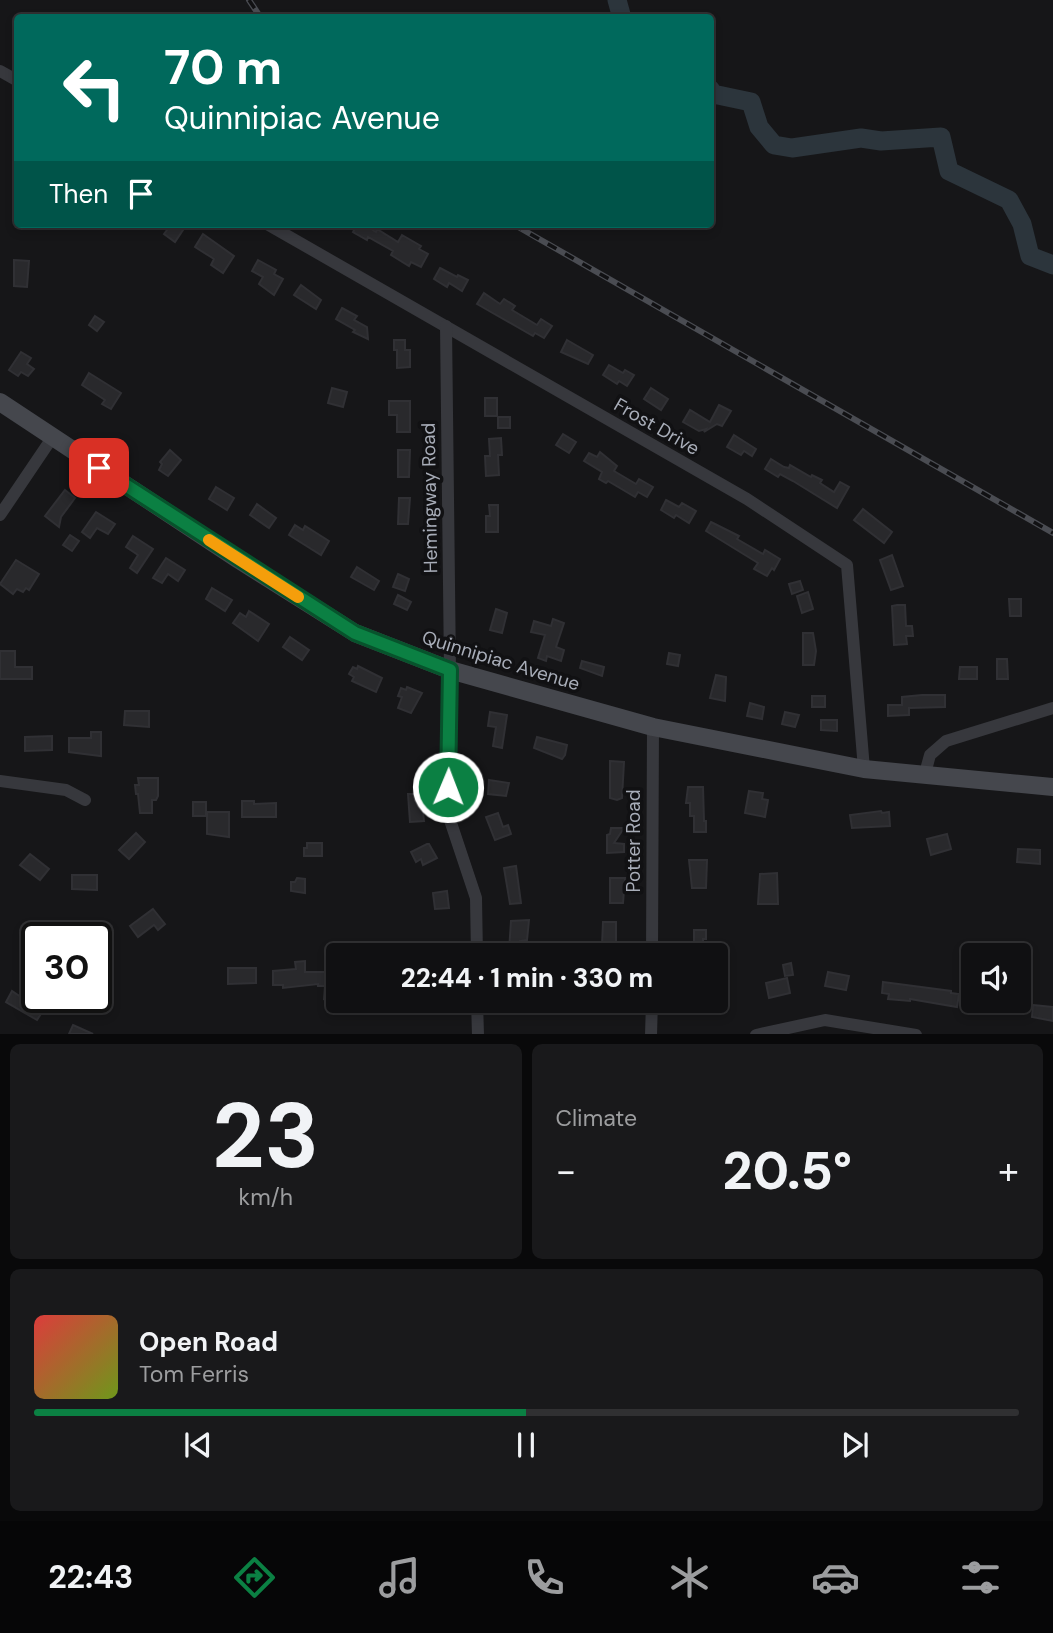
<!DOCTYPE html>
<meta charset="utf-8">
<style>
:root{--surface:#101012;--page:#19191b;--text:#f1f3f6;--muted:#9c9d9f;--line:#303032;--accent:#0b8043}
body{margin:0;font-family:"DM Sans",sans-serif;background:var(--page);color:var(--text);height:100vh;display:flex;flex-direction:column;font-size:26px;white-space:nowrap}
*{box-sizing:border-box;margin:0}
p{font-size:23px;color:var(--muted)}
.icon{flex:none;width:38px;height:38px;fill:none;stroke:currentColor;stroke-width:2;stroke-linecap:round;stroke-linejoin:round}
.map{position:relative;height:1034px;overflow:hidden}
.details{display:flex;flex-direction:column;gap:10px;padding:10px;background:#09090a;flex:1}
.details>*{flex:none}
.guide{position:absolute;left:14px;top:14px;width:700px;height:214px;border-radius:7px;box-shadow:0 4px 10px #0003,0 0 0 2px var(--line);background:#00695c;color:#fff;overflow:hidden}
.fabs{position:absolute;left:961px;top:943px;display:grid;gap:14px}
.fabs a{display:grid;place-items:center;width:70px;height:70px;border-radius:7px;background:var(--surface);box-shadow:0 4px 10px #0003,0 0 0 2px var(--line);font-size:35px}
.speed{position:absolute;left:21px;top:922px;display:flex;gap:14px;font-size:35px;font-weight:700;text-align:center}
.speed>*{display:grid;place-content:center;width:91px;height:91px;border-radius:50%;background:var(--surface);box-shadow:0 4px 10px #0003,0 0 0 2px var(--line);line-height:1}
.speed .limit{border:4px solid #111;border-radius:10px;background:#fff;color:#111}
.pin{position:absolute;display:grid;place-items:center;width:60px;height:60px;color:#fff;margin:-30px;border-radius:14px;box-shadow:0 4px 10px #0006}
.me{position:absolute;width:77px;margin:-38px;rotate:1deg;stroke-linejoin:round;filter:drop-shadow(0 0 5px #0008)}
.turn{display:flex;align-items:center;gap:24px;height:147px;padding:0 35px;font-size:32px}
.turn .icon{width:91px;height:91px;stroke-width:2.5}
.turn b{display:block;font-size:49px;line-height:60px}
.then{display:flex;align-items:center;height:66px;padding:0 35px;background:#0003;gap:14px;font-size:26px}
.big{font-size:52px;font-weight:800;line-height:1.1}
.details .card{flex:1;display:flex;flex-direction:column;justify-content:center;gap:10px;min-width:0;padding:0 24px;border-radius:10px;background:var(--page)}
.details .dial{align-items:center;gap:0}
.dial b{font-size:91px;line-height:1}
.song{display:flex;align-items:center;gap:21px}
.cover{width:84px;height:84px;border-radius:10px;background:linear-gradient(135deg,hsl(0 70% 55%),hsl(80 70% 35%))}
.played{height:7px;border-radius:4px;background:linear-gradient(90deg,var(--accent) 50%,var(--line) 50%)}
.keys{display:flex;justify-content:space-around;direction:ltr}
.heat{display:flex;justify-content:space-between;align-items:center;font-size:38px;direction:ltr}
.details .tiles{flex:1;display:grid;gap:10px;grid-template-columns:1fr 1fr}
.card:last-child{grid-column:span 2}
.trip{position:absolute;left:326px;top:943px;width:402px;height:70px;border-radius:7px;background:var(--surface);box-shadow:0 4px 10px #0003,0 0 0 2px var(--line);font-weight:800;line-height:70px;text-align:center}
.dock{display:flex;height:112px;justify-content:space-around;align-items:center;background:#060607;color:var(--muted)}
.dock .icon{width:49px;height:49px}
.dock .selected{color:var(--accent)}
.dock b{font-size:32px;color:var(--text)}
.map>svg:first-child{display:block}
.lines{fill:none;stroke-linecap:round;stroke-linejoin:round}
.river{stroke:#2c353c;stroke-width:19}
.building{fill:#29292c;stroke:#303034;stroke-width:2}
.minor{stroke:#37383d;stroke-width:12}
.secondary{stroke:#45474d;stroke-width:18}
.rail-casing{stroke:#4a4c52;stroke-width:6}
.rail{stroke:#111113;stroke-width:3.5;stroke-dasharray:10;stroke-linecap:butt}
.route-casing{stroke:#07532c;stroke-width:18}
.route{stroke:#0b8043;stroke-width:12}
.slow{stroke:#f59e0b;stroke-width:12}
.labels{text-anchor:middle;stroke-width:7;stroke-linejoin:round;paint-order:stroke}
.street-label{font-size:19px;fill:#a8adb8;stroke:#111113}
</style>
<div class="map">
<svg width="1053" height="1035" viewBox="0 0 1053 1035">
<rect width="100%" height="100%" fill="#161618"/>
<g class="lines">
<g class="river">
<path d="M 617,0 L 622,18"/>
<path d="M 710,89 L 713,94 L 751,102 L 759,127 L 774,145 L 792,148 L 861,138 L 881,141 L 941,137 L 949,171 L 1009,200 L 1022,224 L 1030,256 L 1053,265"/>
</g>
</g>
<g class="building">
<path d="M 158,224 L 187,224 L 175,242 L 164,234 L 167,230 Z"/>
<path d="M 357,224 L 363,224 L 376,232 L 377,229 L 398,242 L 402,235 L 421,246 L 419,249 L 428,254 L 421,267 L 411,262 L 409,266 L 391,255 L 393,251 L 368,237 L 367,240 L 353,232 Z"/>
<path d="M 203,234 L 234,256 L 223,273 L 211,265 L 214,259 L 195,247 Z"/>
<path d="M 14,260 L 29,261 L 27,287 L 14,286 Z"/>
<path d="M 258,260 L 276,270 L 274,274 L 283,279 L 274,295 L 259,284 L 263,277 L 252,271 Z"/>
<path d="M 440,268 L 457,277 L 458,275 L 468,280 L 462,291 L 449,283 L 447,287 L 434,279 Z"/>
<path d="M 301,285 L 321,300 L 316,309 L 294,295 Z"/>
<path d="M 484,293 L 500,304 L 504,299 L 515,306 L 512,310 L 537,325 L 541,319 L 552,326 L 544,338 L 535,333 L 533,336 L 477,304 Z"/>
<path d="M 342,308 L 357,316 L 354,320 L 367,327 L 368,339 L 353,332 L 355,330 L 336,319 Z"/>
<path d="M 95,316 L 104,322 L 97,331 L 89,325 Z"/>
<path d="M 394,340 L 405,340 L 405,350 L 410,350 L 410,367 L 397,368 L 397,350 L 394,350 Z"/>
<path d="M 567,340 L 593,355 L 588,364 L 561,352 Z"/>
<path d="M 21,352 L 31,358 L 27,364 L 34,369 L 28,376 L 21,372 L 18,376 L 9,370 Z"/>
<path d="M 609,365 L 623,373 L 625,370 L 634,375 L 627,386 L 619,381 L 617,384 L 603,375 Z"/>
<path d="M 89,373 L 121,393 L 111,409 L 102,404 L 105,400 L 82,385 Z"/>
<path d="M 332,388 L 347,392 L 343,407 L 328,403 Z"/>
<path d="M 651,388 L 668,399 L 661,410 L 644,399 Z"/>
<rect x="485" y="398" width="12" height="18"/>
<path d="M 389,401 L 410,401 L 410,432 L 397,432 L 397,415 L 389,415 Z"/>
<path d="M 719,405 L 731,411 L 722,426 L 717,424 L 704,432 L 706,429 L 699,431 L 683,422 L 690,410 L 710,422 Z"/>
<rect x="498" y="417" width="12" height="11"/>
<path d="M 563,434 L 576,442 L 569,453 L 556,445 Z"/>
<path d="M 734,435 L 756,449 L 752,456 L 744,451 L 741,455 L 727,447 Z"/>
<path d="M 501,438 L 502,455 L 498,455 L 499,475 L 486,476 L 485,456 L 490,456 L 489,439 Z"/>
<path d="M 170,450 L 181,460 L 168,476 L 159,470 L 162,464 L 160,462 Z"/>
<path d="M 398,450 L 410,450 L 409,477 L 398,477 Z"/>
<path d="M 600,452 L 617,466 L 614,471 L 636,484 L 639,479 L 653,487 L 647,497 L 638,492 L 635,497 L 608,481 L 606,483 L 599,479 L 602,472 L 584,461 L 589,453 L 597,457 Z"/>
<path d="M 771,459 L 784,467 L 789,468 L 790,465 L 811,477 L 812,475 L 822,480 L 820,483 L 834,492 L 840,482 L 849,487 L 837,508 L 793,481 L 780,474 L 778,477 L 765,469 Z"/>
<path d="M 216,487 L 234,498 L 227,510 L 209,499 Z"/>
<path d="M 65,490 L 75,498 L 61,517 L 59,527 L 45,516 Z"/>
<path d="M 399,498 L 410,498 L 408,524 L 398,524 Z"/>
<path d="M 666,500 L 679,507 L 682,503 L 696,511 L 689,523 L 676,515 L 674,518 L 661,510 Z"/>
<path d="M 257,504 L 276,518 L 269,528 L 250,515 Z"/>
<path d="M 489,505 L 498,505 L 498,532 L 486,532 L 486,516 L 490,516 Z"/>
<path d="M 863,509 L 892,532 L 884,543 L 854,520 Z"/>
<path d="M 96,512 L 115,524 L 108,534 L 97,528 L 90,538 L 82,532 Z"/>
<path d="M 711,522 L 739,536 L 737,539 L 763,554 L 765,550 L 780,559 L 774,570 L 772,568 L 767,576 L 754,569 L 758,563 L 706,531 Z"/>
<path d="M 295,525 L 303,530 L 305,526 L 329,541 L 321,555 L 289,535 Z"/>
<path d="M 70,535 L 79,541 L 72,551 L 63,545 Z"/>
<path d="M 133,536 L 153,549 L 137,573 L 130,568 L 138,555 L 126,547 Z"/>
<path d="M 892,555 L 903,586 L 891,590 L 880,560 Z"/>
<path d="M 166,558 L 185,570 L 178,581 L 168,574 L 162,583 L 153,578 Z"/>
<path d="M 16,560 L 39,574 L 29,590 L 26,588 L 23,592 L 17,589 L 13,594 L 0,584 Z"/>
<path d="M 357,567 L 379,581 L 374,590 L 351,577 Z"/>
<path d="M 398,574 L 409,579 L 405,591 L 393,587 Z"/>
<path d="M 800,581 L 803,590 L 792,594 L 789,584 Z"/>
<path d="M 212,588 L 232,600 L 225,611 L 206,599 Z"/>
<path d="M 808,592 L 813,609 L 802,613 L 797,596 Z"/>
<path d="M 398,595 L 411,602 L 407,610 L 394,604 Z"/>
<path d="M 1009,599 L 1021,599 L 1021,616 L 1010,616 Z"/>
<path d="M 897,605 L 905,605 L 906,626 L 912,626 L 913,636 L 906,636 L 907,644 L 894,645 L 892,606 Z"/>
<path d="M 496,609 L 507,613 L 502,633 L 490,630 Z"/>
<path d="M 249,611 L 269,624 L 258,641 L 233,623 L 240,613 L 246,617 Z"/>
<path d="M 553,619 L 564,623 L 556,647 L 564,650 L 561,661 L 547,656 L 546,661 L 538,658 L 545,635 L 531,632 L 534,621 L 551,626 Z"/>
<path d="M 803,633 L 813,633 L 816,651 L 814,665 L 803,665 Z"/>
<path d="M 290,637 L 309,650 L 302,660 L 283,647 Z"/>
<path d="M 0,651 L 15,651 L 15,667 L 32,667 L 32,679 L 0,679 Z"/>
<path d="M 669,653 L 680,655 L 678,666 L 667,664 Z"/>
<path d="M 997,659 L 1007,659 L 1008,679 L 997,679 Z"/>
<path d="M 582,661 L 604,667 L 602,676 L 580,668 Z"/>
<path d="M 358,666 L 382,678 L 376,692 L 352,681 L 354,677 L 349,674 L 353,667 L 357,669 Z"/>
<path d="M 960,667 L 977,667 L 977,679 L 959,679 Z"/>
<path d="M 716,675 L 726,677 L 725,701 L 710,698 Z"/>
<path d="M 407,687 L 422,693 L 411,713 L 398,708 L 402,697 L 398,696 L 401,688 L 406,690 Z"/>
<path d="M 922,695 L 945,695 L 945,707 L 909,708 L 909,715 L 888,716 L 888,705 L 902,705 L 902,697 Z"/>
<rect x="812" y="696" width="13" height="11"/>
<path d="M 750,703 L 764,707 L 762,719 L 747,716 Z"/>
<path d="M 125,711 L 149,711 L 149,727 L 124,725 Z"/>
<path d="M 490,712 L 507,715 L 502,748 L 493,746 L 496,727 L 488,726 Z"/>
<path d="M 785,712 L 799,715 L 795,727 L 782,724 Z"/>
<path d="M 821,720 L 837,720 L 837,731 L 821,730 Z"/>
<path d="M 91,732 L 101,732 L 101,756 L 69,752 L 69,738 L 91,738 Z"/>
<path d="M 52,736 L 52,750 L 25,751 L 25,737 Z"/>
<path d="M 537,737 L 567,745 L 565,755 L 562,759 L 534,748 Z"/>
<path d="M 610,761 L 624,762 L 622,798 L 617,800 L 610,798 Z"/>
<path d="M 138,778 L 158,778 L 158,796 L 156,800 L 152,800 L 152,813 L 140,813 L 138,794 L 136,794 L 135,785 L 139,785 Z"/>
<path d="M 489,780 L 509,783 L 506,796 L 488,794 Z"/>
<path d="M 688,787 L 703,787 L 704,821 L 706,821 L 706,832 L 694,832 L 694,816 L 690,816 L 690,803 L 686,803 Z"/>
<path d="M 749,791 L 763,793 L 762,799 L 768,800 L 765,817 L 745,813 Z"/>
<path d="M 408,794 L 421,794 L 424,821 L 410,822 Z"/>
<path d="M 242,801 L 254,801 L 254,804 L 276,803 L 276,817 L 242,817 Z"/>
<rect x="193" y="802" width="13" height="14"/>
<path d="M 881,811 L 882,813 L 889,812 L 890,826 L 852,828 L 850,815 Z"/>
<path d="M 207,812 L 229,812 L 229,837 L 207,834 Z"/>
<path d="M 498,813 L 503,827 L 508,825 L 511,834 L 495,840 L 486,817 Z"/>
<path d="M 611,828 L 624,828 L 614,843 L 624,844 L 624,852 L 607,853 L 607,835 L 610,834 Z"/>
<path d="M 136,833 L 145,842 L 129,859 L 119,850 Z"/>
<path d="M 947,834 L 951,849 L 931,855 L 927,839 Z"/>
<path d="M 307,843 L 322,843 L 322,856 L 304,856 L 304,848 L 307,848 Z"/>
<path d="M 427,844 L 429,844 L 437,858 L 423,865 L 421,859 L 416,862 L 411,852 Z"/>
<path d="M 1018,849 L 1040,850 L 1040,864 L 1017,862 Z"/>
<path d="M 30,854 L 49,869 L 40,880 L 20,865 Z"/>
<path d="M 689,860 L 707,860 L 706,888 L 692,888 Z"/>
<path d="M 516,866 L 521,903 L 510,904 L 504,868 Z"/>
<path d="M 777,873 L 778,904 L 758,904 L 760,874 Z"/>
<path d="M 72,875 L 97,875 L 97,890 L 72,889 Z"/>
<path d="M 297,878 L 305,879 L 305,893 L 291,891 L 291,882 L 295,882 Z"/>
<path d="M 610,878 L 625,878 L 623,903 L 610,903 Z"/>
<path d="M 447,891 L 449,908 L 435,909 L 433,893 Z"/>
<path d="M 153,909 L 165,924 L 158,930 L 154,925 L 138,937 L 130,926 Z"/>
<path d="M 529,920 L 527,940 L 520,941 L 520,951 L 509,951 L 511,921 Z"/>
<path d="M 603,922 L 616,922 L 616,946 L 602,945 Z"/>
<path d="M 694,930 L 706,930 L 706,939 L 703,939 L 703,956 L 688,956 L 688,944 L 694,944 Z"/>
<path d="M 305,961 L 305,972 L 338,972 L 338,986 L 332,986 L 324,1000 L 325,986 L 318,986 L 318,984 L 283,988 L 283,985 L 273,985 L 273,971 L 296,969 L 295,962 Z"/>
<path d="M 791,963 L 793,975 L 785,976 L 783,965 Z"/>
<path d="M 228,968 L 256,968 L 256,983 L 228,984 Z"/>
<path d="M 828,972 L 849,976 L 846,990 L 825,986 Z"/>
<path d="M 787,978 L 790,993 L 769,998 L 766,983 Z"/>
<path d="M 883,982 L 951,991 L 951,993 L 959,994 L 957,1007 L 910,999 L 910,1001 L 888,999 L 889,994 L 882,993 Z"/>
<path d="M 25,990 L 36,997 L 33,1003 L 44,1009 L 37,1020 L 6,1002 L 12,991 L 21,997 Z"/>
<rect x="716" y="993" width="10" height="14"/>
<path d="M 71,998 L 96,998 L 91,1008 Z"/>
<path d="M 687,1001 L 709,1001 L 709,1012 L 688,1012 Z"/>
<path d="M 985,1001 L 1006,1001 L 1005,1013 L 984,1011 Z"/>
<path d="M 1033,1005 L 1053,1007 L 1053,1021 L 1032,1017 Z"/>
<path d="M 73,1025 L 93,1034 L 69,1034 Z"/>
</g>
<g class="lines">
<g class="minor">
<path d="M 0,71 L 18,81"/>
<path d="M 267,224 L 747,499 L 847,565 L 864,769"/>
<path d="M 446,326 L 450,670 L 447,811 L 476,898 L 477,956"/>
<path d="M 0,515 L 52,438"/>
<path d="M 924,777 L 930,755 L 946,741 L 1053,708"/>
<path d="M 0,781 L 66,790 L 85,800"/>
<path d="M 652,956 L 653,727"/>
<path d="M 477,1001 L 478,1035"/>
<path d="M 651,1035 L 652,1001"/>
<path d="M 756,1035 L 825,1020 L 916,1035"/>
</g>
<path class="secondary" d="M 0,402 L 239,560 L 355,633 L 450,670 L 653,727 L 864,769 L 1053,787"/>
<g class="rail-casing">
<g id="rail">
<path d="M 249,0 L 261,18"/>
<path d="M 513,224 L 1053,533"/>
</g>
</g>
<use href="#rail" class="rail"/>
</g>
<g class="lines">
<g class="route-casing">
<path id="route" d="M 99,468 L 355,633 L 450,670 L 448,787"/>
</g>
<use href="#route" class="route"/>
<path class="slow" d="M 209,540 L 298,597"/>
</g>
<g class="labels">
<g class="street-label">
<text transform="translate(657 426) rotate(30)" y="7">Frost Drive</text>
<text transform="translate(429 498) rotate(-91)" y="7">Hemingway Road</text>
<text transform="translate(501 660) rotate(17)" y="7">Quinnipiac Avenue</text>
<text transform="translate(633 841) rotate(-90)" y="7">Potter Road</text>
</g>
</g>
</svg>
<div class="fabs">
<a><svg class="icon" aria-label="sound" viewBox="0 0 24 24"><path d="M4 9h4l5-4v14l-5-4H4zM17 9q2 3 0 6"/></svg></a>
</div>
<div class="speed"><div class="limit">30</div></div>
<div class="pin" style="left:99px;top:468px;background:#d93025"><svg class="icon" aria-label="arrive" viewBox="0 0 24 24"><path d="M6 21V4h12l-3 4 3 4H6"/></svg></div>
<svg class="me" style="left:448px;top:787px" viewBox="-20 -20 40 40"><circle r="17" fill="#0b8043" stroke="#fff" stroke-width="3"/><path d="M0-11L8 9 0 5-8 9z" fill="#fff"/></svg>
<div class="trip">22:44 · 1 min · 330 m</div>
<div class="guide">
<div class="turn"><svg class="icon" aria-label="left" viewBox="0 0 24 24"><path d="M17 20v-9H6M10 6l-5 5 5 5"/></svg><div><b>70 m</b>Quinnipiac Avenue</div></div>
<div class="then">Then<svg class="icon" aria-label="arrive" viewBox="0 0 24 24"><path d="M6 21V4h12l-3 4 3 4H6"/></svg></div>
</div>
</div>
<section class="details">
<div class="tiles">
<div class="card dial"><b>23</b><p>km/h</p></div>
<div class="card"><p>Climate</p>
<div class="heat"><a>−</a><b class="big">20.5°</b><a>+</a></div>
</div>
<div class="card">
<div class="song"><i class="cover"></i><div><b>Open Road</b><p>Tom Ferris</p></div></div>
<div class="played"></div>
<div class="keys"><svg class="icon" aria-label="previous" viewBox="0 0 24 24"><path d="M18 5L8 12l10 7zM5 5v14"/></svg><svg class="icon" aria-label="pause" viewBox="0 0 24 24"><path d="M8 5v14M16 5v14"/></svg><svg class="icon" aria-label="next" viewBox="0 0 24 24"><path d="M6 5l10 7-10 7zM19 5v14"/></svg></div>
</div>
</div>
</section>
<nav class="dock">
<b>22:43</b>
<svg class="icon selected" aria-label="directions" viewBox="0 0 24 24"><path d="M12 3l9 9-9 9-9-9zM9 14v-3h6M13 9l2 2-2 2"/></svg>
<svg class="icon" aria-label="music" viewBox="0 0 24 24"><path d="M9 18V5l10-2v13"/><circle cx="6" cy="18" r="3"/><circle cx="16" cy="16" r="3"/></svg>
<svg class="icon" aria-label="phone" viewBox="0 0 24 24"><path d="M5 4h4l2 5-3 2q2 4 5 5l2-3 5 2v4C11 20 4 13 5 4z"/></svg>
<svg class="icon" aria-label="climate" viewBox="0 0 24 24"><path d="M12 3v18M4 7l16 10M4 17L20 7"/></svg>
<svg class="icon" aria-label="car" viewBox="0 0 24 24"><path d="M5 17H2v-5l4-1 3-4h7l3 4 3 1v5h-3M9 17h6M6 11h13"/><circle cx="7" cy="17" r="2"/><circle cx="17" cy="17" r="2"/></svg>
<svg class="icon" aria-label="filters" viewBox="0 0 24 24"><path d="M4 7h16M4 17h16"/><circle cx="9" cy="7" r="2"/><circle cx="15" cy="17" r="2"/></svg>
</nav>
